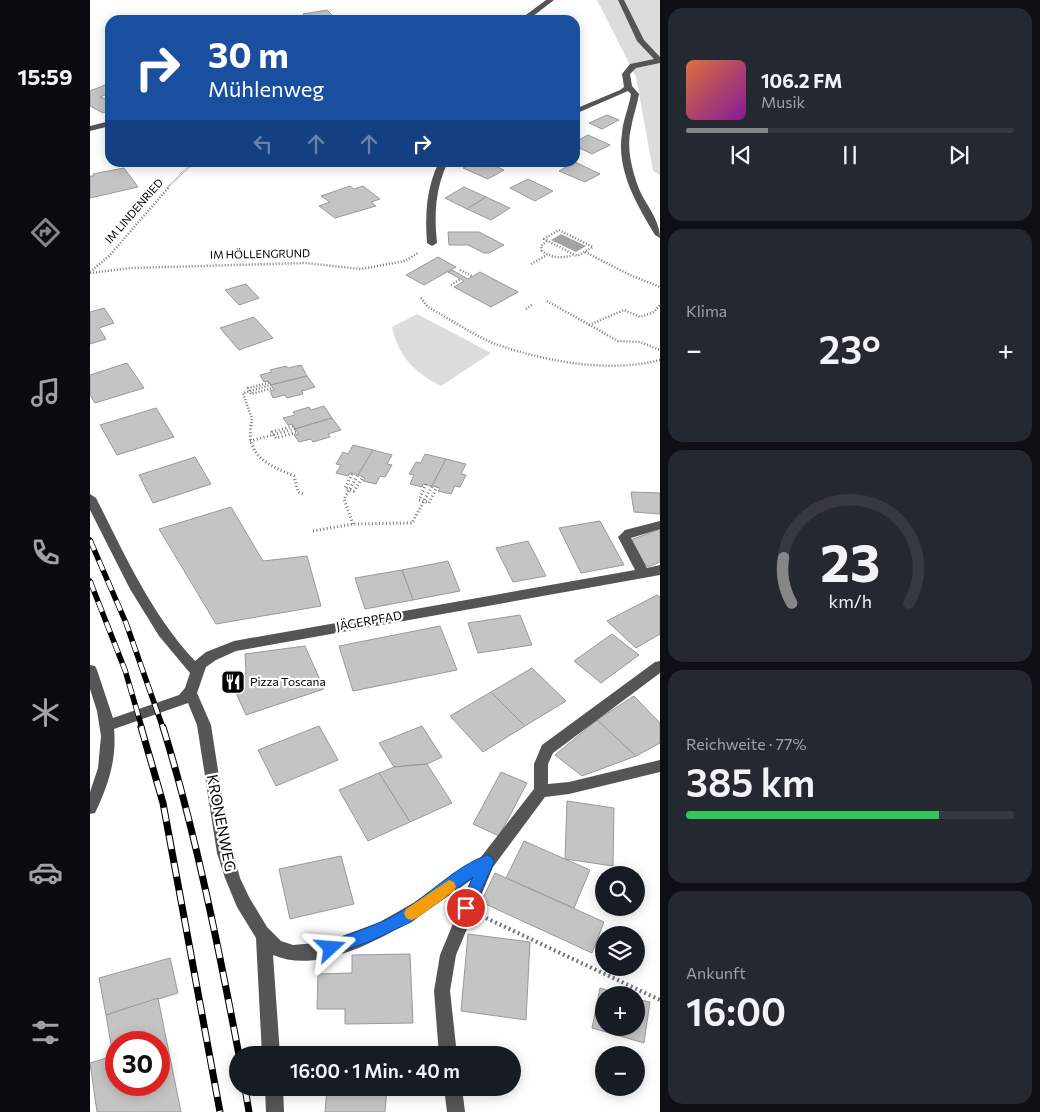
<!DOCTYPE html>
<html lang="de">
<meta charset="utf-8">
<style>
:root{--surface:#171b24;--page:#242831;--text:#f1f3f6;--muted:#9ea1a6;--line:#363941;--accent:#858687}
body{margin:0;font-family:Commissioner,sans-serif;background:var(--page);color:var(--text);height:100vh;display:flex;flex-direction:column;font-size:19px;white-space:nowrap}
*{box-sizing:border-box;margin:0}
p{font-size:16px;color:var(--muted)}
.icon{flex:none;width:28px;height:28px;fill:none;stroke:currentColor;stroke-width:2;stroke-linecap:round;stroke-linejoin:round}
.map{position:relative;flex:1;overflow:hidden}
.drawer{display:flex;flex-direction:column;gap:8px;padding:8px;background:#0d0f14;width:380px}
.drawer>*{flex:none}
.guide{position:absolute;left:15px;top:15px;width:475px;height:152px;border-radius:15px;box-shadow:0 2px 12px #0003;background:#1a4fa0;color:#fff;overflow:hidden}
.controls{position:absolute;left:505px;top:866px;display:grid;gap:10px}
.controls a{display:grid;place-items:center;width:50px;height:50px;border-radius:50%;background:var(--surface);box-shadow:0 2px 12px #0003;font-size:25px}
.speed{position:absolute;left:15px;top:1031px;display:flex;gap:10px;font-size:25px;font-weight:700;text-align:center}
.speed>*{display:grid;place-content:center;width:65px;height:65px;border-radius:50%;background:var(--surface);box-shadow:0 2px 12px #0003;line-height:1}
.speed .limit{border:8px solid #d22;background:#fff;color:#111}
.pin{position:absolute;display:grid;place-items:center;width:42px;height:42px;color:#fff;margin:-21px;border:2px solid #fff;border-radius:50%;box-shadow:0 1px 5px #0007}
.me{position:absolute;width:55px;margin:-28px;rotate:71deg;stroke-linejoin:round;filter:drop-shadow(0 0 4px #0008)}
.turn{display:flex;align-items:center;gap:18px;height:105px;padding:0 20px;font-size:22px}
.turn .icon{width:65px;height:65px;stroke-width:2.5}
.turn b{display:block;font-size:35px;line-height:42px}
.lanes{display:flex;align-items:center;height:48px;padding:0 20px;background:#0003;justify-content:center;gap:25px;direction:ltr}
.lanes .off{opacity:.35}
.big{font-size:38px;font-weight:600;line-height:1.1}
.drawer .card{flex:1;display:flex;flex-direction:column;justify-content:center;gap:8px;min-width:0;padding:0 18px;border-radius:15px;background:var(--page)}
.drawer .dial{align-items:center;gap:0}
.dial svg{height:130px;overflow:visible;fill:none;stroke:var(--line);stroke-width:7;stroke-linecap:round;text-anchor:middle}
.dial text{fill:var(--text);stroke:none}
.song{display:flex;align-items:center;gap:15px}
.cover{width:60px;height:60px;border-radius:8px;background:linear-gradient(135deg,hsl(20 70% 55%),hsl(290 70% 35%))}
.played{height:5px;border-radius:2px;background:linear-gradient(90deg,var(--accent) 25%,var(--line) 25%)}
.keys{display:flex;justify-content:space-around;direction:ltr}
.heat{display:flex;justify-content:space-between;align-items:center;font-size:28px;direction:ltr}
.charge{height:8px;border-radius:4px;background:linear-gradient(90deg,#34c759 77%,var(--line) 0)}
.trip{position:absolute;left:139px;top:1046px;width:292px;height:50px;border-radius:25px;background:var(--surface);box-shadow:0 2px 12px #0003;font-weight:600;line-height:50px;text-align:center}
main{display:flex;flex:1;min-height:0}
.dock{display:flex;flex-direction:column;width:90px;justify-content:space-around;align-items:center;background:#090b0e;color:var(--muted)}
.dock .icon{width:35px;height:35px}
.dock .on{color:var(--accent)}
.dock b{font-size:22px;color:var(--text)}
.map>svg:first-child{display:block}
.green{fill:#dcdcdc}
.water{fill:#a3a3a3}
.building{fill:#c4c4c4;stroke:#999;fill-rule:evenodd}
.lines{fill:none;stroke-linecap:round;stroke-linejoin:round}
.path-far3{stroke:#777;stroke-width:2;stroke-dasharray:0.5 1;stroke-linecap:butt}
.path-far2{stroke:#777;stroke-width:2.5;stroke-dasharray:1 2;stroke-linecap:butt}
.path-far1{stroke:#777;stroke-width:3;stroke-dasharray:1 2.5;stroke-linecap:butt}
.path{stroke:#777;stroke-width:4;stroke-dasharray:2 3;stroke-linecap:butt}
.minor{fill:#555;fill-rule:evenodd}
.rail-far1-casing{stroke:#000;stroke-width:5.5}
.rail-casing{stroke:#000;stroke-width:7}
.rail-far1{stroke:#fff;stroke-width:4;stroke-dasharray:11;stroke-linecap:butt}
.rail{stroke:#fff;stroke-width:5;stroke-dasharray:14;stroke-linecap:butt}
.route{fill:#1a73e8;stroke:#114b97}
.slow{fill:#f59e0b}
.labels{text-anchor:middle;stroke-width:4.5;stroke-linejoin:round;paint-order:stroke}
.far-street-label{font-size:11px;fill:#000;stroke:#fff}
.street-label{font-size:12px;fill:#000;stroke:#fff}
.poi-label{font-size:12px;fill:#000;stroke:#fff;text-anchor:start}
.near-street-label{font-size:15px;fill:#000;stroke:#fff}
</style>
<main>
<nav class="dock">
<b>15:59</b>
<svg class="icon on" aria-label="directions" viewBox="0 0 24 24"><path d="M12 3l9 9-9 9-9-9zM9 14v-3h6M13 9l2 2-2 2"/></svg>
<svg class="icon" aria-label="music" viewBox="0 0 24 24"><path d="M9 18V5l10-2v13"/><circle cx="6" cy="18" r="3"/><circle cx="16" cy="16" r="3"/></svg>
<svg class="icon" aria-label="phone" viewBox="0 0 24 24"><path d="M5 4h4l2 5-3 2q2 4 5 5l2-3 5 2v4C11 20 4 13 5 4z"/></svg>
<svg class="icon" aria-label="climate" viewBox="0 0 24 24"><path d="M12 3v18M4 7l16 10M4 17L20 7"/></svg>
<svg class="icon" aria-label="car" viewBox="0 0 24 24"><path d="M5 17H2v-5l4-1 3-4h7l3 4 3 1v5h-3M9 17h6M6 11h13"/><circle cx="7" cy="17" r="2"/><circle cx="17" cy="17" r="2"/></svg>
<svg class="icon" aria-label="filters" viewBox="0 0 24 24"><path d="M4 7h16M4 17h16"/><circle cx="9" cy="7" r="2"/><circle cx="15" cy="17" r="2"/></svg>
</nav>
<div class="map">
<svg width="570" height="1112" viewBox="0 0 570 1112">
<rect width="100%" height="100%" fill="#fff"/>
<g class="green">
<path d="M 507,0 L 570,0 L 570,175 L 563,171 L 546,77 Z"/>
<path d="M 327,314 L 401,353 L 351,386 C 325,373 308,356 302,327 Z"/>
</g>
<path class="water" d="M 471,234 L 496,246 L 486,252 L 461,240 Z"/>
<g class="building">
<path d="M 237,10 L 243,16 L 218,20 L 213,14 Z"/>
<path d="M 20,83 L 20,93 L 10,97 L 20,101 L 20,110 L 13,113 L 0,106 L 0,91 Z"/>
<path d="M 517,115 L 529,120 L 512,129 L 499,123 Z"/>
<path d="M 498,135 L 520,145 L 502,154 L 485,146 L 485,142 Z"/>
<path d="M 384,162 L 396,162 L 414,170 L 398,179 L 373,168 Z"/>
<path d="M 485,162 L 510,174 L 495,182 L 469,171 Z"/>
<path d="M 34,168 L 48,187 L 0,198 L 0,176 L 4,176 L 3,174 Z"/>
<path d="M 438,179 L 463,191 L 445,201 L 420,188 Z"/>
<path d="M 260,186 L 264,189 L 273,186 L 290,199 L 281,202 L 286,206 L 245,218 L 229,206 L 240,202 L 231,196 Z"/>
<path d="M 374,187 L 396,197 L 377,209 L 355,198 Z"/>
<path d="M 396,197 L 420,208 L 401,220 L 377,209 Z"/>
<path d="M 358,232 L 389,232 L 414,245 L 399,253 L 394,253 L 378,245 L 359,245 Z"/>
<path d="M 348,257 L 366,267 L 334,285 L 316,275 Z"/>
<path d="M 362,270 L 378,279 L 390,272 L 428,292 L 401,307 L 364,287 L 374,281 L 358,272 Z"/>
<path d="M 156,284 L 169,298 L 149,305 L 135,290 Z"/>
<path d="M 14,308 L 24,323 L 9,328 L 16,339 L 0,344 L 0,312 Z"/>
<path d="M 164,317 L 183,338 L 149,350 L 130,328 Z"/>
<path d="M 37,363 L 54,388 L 5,403 L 0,395 L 0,375 Z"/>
<path d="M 211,365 L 217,376 L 181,385 L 178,381 L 174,382 L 170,375 L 182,372 L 180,370 L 196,366 L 198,368 Z"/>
<path d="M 217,376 L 225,387 L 212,391 L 213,394 L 197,398 L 195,395 L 183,398 L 180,391 L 184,390 L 181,385 Z"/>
<path d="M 234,406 L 242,418 L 205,429 L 202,424 L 198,425 L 193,418 L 205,415 L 203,412 L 219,407 L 221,410 Z"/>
<path d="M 66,408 L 84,437 L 27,455 L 10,425 Z"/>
<path d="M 242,418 L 251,430 L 238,434 L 240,437 L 223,442 L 221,439 L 209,442 L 204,435 L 209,434 L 205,429 Z"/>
<path d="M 263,445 L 283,450 L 268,475 L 260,473 L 258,476 L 246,473 L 251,465 L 246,464 L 253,452 L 258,454 Z"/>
<path d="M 283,450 L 302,455 L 297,464 L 302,465 L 295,477 L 290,476 L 286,484 L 273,481 L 275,478 L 268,475 Z"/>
<path d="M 335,454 L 356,459 L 342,486 L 333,484 L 332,487 L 320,484 L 324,475 L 319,474 L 326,462 L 331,463 Z"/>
<path d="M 105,457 L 121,484 L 63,503 L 49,475 Z"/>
<path d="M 356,459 L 376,464 L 371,474 L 376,475 L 370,487 L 365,486 L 361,494 L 348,491 L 350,488 L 342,486 Z"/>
<path d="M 541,492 L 570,493 L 570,514 L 544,512 Z"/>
<path d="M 141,507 L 173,561 L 217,556 L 231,606 L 126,624 L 69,529 Z"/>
<path d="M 510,521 L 534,565 L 491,573 L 469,528 Z"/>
<path d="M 570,529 L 570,562 L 558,567 L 535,542 Z"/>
<path d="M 438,541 L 456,576 L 423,582 L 406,548 Z"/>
<path d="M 358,561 L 370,591 L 323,600 L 312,570 Z"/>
<path d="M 312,570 L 323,600 L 275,609 L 265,578 Z"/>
<path d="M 567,595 L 570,597 L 570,634 L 546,648 L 517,621 Z"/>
<path d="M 430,615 L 442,645 L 388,653 L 378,623 Z"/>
<path d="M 350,626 L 367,670 L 263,691 L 249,646 Z"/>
<path d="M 522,634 L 549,655 L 511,683 L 484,661 Z"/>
<path d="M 215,646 L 234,689 L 156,715 L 142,684 L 156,673 L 155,654 Z"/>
<path d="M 442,668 L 476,701 L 435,726 L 401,692 Z"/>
<path d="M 401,692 L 435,726 L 393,752 L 360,716 Z"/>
<path d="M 544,696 L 570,723 L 570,743 L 546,756 L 507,720 Z"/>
<path d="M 507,720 L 546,756 L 492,776 L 465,755 Z"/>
<path d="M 229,726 L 248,760 L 186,786 L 168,750 Z"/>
<path d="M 332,726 L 352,757 L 337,764 L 304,767 L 289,743 Z"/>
<path d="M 337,764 L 362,803 L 320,822 L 289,773 L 304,767 Z"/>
<path d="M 411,772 L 437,783 L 409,836 L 383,824 Z"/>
<path d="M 289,773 L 320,822 L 278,841 L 249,790 Z"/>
<path d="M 477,801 L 524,808 L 523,866 L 475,859 Z"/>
<path d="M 434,841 L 500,870 L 484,908 L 416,878 Z"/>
<path d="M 251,856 L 264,904 L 200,919 L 189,869 Z"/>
<path d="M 405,873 L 514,922 L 502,953 L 391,902 Z"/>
<path d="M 378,934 L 440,942 L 436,1020 L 371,1011 Z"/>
<path d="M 320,954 L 323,1023 L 255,1024 L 255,1009 L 227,1009 L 228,974 L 262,973 L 262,955 Z"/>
<path d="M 80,958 L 88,993 L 16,1015 L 9,978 Z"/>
<path d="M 510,988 L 533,995 L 514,995 L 514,1028 L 546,1028 L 546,999 L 560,1002 L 554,1043 L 502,1028 Z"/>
<path d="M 68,998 L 91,1112 L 7,1112 L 0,1063 L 23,1056 L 16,1015 ZM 26,1042 L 69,1042 L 69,1085 L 26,1085 Z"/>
<path d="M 237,1088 L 297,1088 L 295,1112 L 235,1112 Z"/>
</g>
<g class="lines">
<path class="path-far3" d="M 77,188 L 104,162"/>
<g class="path-far2">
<path d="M 469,230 L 503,247 L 487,256 L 454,239 Z"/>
<path d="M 457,241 L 451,246 L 452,251 C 462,258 471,259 483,255"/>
<path d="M 495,252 L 540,275 L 570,287"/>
<path d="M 441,264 L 457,255"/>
<path d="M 370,270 L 382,276"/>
<path d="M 0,272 L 19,256 L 79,187"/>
<path d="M 0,273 L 41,268 L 216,263 L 271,269 L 315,261 L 328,253"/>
<path d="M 361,285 L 371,279"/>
<path d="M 331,298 L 338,307 C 358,318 388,338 408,345 C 458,362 519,373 570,360"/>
<path d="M 457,301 L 528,341 L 550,342 L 570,350"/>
<path d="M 436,309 L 443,304"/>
<path d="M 499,325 L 534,310 L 550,317 L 564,312 L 570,305"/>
<path d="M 179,383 L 158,388 L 161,394 L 183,388"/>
<path d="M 161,426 L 162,419 L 153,393 L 181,385"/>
</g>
<g class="path-far1">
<path d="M 161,425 C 156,457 179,465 204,476 L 208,492 L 213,494"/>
<path d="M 203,426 L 182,432 L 186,438 L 207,432"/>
<path d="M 160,441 L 205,429"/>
<path d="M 262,474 L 255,488 L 264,491 L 273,477"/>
<path d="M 336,484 L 329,500 L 339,503 L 347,487"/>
<path d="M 263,524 L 254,499 L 268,475"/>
<path d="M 223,531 L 263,524 L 322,523 L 342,486"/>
</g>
<path class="path" d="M 396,918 L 570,1000"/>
<g class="minor">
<path d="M 456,0 L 464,0 L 438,20 L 429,20 Z"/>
<path d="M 528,0 L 534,0 L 554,40 L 570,57 L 570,63 L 546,68 L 540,74 L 542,86 L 549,94 C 547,106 543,116 541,128 C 536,148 542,170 549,189 C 556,205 570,220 570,238 L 565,235 C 547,205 526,170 532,133 C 533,120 539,107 541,94 L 538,91 L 485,114 L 485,109 L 530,90 L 534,87 L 532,74 L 540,64 L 564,59 L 547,41 Z"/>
<path d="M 20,121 L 20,126 L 0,131 L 0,126 Z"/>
<path d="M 349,162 L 358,162 C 345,188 344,215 347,243 L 342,246 L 337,243 C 335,215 336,188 349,162 Z"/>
<path d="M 0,494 L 6,498 C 35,555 61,614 105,661 L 116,652 L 144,641 L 545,570 L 528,537 L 535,530 L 570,521 L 570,529 L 541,538 L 557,568 L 570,565 L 570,575 L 146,651 L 126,660 L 116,667 L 107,693 L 121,725 L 137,828 L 150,878 L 159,897 L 177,927 L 191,941 L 203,945 L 236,942 L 290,922 L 325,902 L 372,869 L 391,857 L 444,789 L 444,764 L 452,745 L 565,662 L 570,661 L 570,673 L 463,753 L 458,764 L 458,784 L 479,782 L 570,760 L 570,772 L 479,794 L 455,797 L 403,867 L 366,955 L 360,991 L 367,1055 L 349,1055 L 344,991 L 350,955 L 381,880 C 334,913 243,981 183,955 L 190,1055 L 172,1055 L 166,938 L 147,907 L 135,878 L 127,853 L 107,725 L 98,703 L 24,729 C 27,759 18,786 5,813 L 0,814 L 0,792 L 8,768 L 11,736 L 7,711 L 0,689 L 0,665 L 5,666 L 7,670 L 23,718 L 89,695 L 95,688 L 100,673 L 69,636 L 40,589 L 0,510 Z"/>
<path d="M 175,1088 L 193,1088 L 194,1112 L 176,1112 Z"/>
<path d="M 354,1088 L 372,1088 L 375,1112 L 357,1112 Z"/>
</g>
<g class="rail-far1-casing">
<g id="rail-far1">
<path d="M 0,540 L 36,623 L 73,728"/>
<path d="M 0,581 L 35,670 L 52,728"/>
</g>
</g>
<g class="rail-casing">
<g id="rail">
<path d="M 51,727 L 73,803 L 130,1112"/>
<path d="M 73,727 C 106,834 128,945 149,1055"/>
<path d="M 155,1088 L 159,1112"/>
</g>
</g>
<use href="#rail-far1" class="rail-far1"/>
<use href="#rail" class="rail"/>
</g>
<path class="route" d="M 397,855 L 402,857 L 404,862 L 381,913 L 376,915 L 370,913 L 368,908 L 383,877 L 321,922 L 281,941 L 241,955 L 236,953 L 234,948 L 236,943 C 261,933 287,926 310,912 C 340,895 364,867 397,855 Z"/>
<path class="slow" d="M 359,880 L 364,882 L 366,887 L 364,891 L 327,918 L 321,920 L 316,918 L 314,913 L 316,909 Z"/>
<defs>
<g id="restaurant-square" transform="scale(1.25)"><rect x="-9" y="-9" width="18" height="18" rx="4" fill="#000" stroke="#fff"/><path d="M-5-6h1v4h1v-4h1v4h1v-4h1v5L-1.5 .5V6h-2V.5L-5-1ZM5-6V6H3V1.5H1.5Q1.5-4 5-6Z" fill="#fff"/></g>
</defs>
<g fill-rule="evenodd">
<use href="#restaurant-square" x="143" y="682"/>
</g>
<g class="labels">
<g class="far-street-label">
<text transform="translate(44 211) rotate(-49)" y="4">IM LINDENRIED</text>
<text transform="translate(170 254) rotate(-1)" y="4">IM HÖLLENGRUND</text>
</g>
<g class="street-label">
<text transform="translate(279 621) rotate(-10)" y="4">JÄGERPFAD</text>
</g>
<g class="poi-label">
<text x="160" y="686">Pizza Toscana</text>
</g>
<g class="near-street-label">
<text transform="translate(131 823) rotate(79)" y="5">KRONENWEG</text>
</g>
</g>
</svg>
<div class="controls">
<a><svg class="icon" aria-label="search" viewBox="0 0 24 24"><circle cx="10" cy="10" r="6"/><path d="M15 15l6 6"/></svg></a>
<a><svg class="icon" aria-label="layers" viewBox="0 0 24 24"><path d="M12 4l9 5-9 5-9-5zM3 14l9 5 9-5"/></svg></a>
<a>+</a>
<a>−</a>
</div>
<div class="speed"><div class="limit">30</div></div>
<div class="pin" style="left:376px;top:908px;background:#d93025"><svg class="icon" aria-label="arrive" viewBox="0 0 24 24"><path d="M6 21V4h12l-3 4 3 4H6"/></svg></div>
<svg class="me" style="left:241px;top:948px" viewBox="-20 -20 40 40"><path d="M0-17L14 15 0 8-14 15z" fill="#1a73e8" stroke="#fff" stroke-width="4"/></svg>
<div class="trip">16:00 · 1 Min. · 40 m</div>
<div class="guide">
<div class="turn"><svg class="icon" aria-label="right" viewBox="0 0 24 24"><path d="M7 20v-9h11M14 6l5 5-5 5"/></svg><div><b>30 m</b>Mühlenweg</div></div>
<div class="lanes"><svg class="icon off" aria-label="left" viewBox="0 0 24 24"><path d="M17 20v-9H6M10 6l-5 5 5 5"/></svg><svg class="icon off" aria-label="ahead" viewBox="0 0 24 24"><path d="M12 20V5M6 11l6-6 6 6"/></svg><svg class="icon off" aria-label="ahead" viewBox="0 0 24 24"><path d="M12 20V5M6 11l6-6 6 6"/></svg><svg class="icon" aria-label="right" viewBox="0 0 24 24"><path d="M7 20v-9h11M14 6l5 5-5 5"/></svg></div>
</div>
</div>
<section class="drawer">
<div class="card">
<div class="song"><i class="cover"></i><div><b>106.2 FM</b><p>Musik</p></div></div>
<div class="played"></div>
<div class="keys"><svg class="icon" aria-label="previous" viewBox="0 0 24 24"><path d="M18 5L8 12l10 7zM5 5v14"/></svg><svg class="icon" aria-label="pause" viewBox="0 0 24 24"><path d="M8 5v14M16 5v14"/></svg><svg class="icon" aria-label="next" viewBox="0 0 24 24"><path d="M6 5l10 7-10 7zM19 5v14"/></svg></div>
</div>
<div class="card"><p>Klima</p>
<div class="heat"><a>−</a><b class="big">23°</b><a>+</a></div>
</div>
<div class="card dial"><svg viewBox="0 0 100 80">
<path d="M14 69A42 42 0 1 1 86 69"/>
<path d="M14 69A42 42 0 0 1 9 41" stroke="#858687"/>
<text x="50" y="56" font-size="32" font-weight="700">23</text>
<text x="50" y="72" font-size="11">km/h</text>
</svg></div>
<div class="card"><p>Reichweite · 77%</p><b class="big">385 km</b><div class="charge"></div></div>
<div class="card"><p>Ankunft</p><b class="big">16:00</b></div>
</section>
</main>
